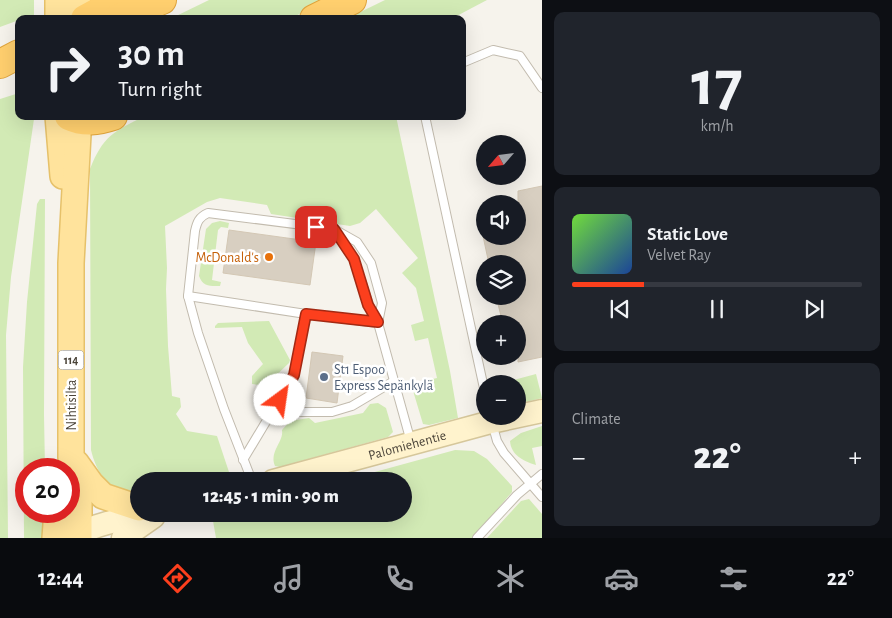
<!DOCTYPE html>
<meta charset="utf-8">
<style>
:root{--surface:#171b24;--page:#20242c;--text:#f1f3f6;--muted:#9ea1a6;--line:#363941;--accent:#fc3f1d}
body{margin:0;font-family:"Alegreya Sans",sans-serif;background:var(--page);color:var(--text);height:100vh;display:flex;flex-direction:column;font-size:19px;white-space:nowrap}
*{box-sizing:border-box;margin:0}
p{font-size:16px;color:var(--muted)}
.icon{flex:none;width:28px;height:28px;fill:none;stroke:currentColor;stroke-width:2;stroke-linecap:round;stroke-linejoin:round}
.map{position:relative;flex:1;overflow:hidden}
.panel{display:flex;flex-direction:column;gap:12px;padding:12px;background:#0d0f14;width:350px}
.panel>*{flex:none}
.banner{position:absolute;left:15px;top:15px;width:451px;height:105px;border-radius:10px;box-shadow:0 5px 20px #0002;background:#171b24;color:var(--text);overflow:hidden}
.needle{width:32px;rotate:242deg}
.tools{position:absolute;left:476px;top:135px;display:grid;gap:10px}
.tools a{display:grid;place-items:center;width:50px;height:50px;border-radius:50%;background:var(--surface);box-shadow:0 5px 20px #0002;font-size:25px}
.speed{position:absolute;left:15px;top:458px;display:flex;gap:10px;font-size:25px;font-weight:700;text-align:center}
.speed>*{display:grid;place-content:center;width:65px;height:65px;border-radius:50%;background:var(--surface);box-shadow:0 5px 20px #0002;line-height:1}
.speed .limit{border:8px solid #d22;background:#fff;color:#111}
.pin{position:absolute;display:grid;place-items:center;width:42px;height:42px;color:#fff;margin:-21px;border-radius:10px;box-shadow:0 2px 8px #0006}
.me{position:absolute;width:55px;margin:-28px;rotate:31deg;stroke-linejoin:round;filter:drop-shadow(0 0 4px #0008)}
.turn{display:flex;align-items:center;gap:18px;height:105px;padding:0 20px;font-size:22px}
.turn .icon{width:65px;height:65px;stroke-width:2.5}
.turn b{display:block;font-size:35px;line-height:42px}
.big{font-size:38px;font-weight:800;line-height:1.1}
.panel .card{flex:1;display:flex;flex-direction:column;justify-content:center;gap:8px;min-width:0;padding:0 18px;border-radius:10px;background:var(--page)}
.panel .dial{align-items:center;gap:0}
.dial b{font-size:65px;line-height:1}
.song{display:flex;align-items:center;gap:15px}
.cover{width:60px;height:60px;border-radius:8px;background:linear-gradient(135deg,hsl(100 70% 55%),hsl(220 70% 35%))}
.played{height:5px;border-radius:2px;background:linear-gradient(90deg,var(--accent) 25%,var(--line) 25%)}
.keys{display:flex;justify-content:space-around;direction:ltr}
.heat{display:flex;justify-content:space-between;align-items:center;font-size:28px;direction:ltr}
.trip{position:absolute;left:130px;top:472px;width:282px;height:50px;border-radius:25px;background:var(--surface);box-shadow:0 5px 20px #0002;font-weight:800;line-height:50px;text-align:center}
.menu{display:flex;height:80px;justify-content:space-around;align-items:center;background:#090b0e;color:var(--muted)}
.menu .icon{width:35px;height:35px}
.menu .current{color:var(--accent)}
.menu b{font-size:22px;color:var(--text)}
main{display:flex;flex:1;min-height:0}
.map>svg:first-child{display:block}
.green{fill:#d2eab5}
.building{fill:#d8cfc1;stroke:#d3c7b4}
.lines{fill:none;stroke-linecap:round;stroke-linejoin:round}
.lane-casing{stroke:#c2bbae;stroke-width:10}
.secondary-casing{stroke:#d6c79b;stroke-width:25}
.primary-casing{stroke:#e6c16a;stroke-width:28}
.highway-casing{stroke:#e0a43c;stroke-width:30}
.lane{stroke:#fff;stroke-width:8}
.secondary{stroke:#fff3cd;stroke-width:22}
.primary{stroke:#ffe39c;stroke-width:25}
.highway{stroke:#ffcf6e;stroke-width:28}
.route-casing{stroke:#a42913;stroke-width:12}
.route{stroke:#fc3f1d;stroke-width:9}
.food-dot{fill:#e8710a;stroke:#fff;stroke-width:2}
.service-dot{fill:#5c6f8a;stroke:#fff;stroke-width:2}
.labels{text-anchor:middle;stroke-width:5;stroke-linejoin:round;paint-order:stroke}
.shield{fill:#fff;stroke:#817c74;stroke-width:1}
.shield-label{font-size:12px;font-weight:bold;fill:#4b4439}
.food-label{font-size:14px;fill:#c56008;stroke:#fff;text-anchor:end}
.service-label{font-size:14px;fill:#4e5e75;stroke:#fff;text-anchor:start}
.street-label{font-size:14px;fill:#4b4439;stroke:#fff}
</style>
<main>
<div class="map">
<svg width="542" height="538" viewBox="0 0 542 538">
<rect width="100%" height="100%" fill="#f6f3ec"/>
<g class="green">
<path d="M 0,0 L 34,0 L 34,15 L 19,19 L 19,20 L 0,27 Z"/>
<path d="M 209,0 L 326,0 L 290,19 L 170,19 Z"/>
<path d="M 385,0 L 487,0 L 451,19 L 346,19 Z"/>
<path d="M 19,93 L 19,116 L 34,116 L 34,119 L 11,277 L 6,335 L 8,538 L 0,538 L 0,99 Z"/>
<path d="M 145,116 L 396,116 L 450,371 L 458,418 L 429,425 L 423,424 L 411,384 L 437,378 L 428,338 L 415,341 L 411,325 L 424,321 L 416,288 L 402,273 L 418,258 L 376,209 L 360,223 L 350,226 L 271,214 L 267,205 L 220,198 L 207,202 L 165,226 L 167,268 L 166,289 L 168,346 L 172,396 L 180,398 L 181,407 L 176,414 L 187,431 L 217,436 L 231,478 L 212,481 L 139,481 L 139,494 C 112,499 96,472 91,450 L 90,169 C 103,136 114,131 145,116 Z"/>
<path d="M 40,199 L 45,199 L 44,415 L 45,469 L 26,469 L 26,511 L 46,511 L 45,538 L 24,538 L 23,367 L 27,302 L 37,204 Z"/>
<path d="M 220,221 L 229,223 L 228,228 L 221,227 L 218,230 L 212,280 L 221,282 L 220,286 C 210,286 203,287 199,276 L 206,229 L 212,223 Z"/>
<path d="M 269,321 L 290,360 L 289,363 L 265,386 L 252,384 L 252,376 L 263,364 L 248,343 L 242,327 L 215,328 L 215,326 L 218,323 Z"/>
<path d="M 536,374 L 542,398 L 518,404 L 518,384 L 499,384 Z"/>
<path d="M 378,403 L 386,408 L 393,432 L 388,437 L 280,467 L 275,466 C 269,451 284,442 282,430 L 290,421 L 309,418 L 315,423 L 363,413 L 370,404 Z"/>
<path d="M 542,426 L 542,446 L 532,448 L 536,465 C 523,461 511,455 510,441 L 521,433 Z"/>
<path d="M 455,450 L 474,451 L 487,459 L 512,486 L 512,492 L 473,538 L 216,538 L 213,521 L 236,514 L 404,514 L 404,481 L 342,481 Z"/>
<path d="M 529,499 L 542,514 L 542,538 L 487,538 L 521,501 Z"/>
</g>
<g class="building">
<path d="M 542,186 L 542,357 L 518,362 L 518,324 L 503,324 L 496,296 L 518,296 L 518,264 L 489,264 L 483,236 L 518,236 L 518,191 Z"/>
<path d="M 229,230 L 316,242 L 310,285 L 223,273 Z"/>
<path d="M 312,352 L 343,356 L 337,403 L 306,398 Z"/>
</g>
<g class="lines">
<g class="lane-casing">
<g id="lane">
<path d="M 462,63 L 493,50 L 520,56 L 542,88"/>
<path d="M 425,116 L 485,393"/>
<path d="M 335,231 L 354,259 L 369,305 L 378,323 L 411,442"/>
<path d="M 188,296 L 306,314 L 378,323"/>
<path d="M 272,412 L 332,412 L 352,406 L 394,381"/>
<path d="M 492,423 L 497,441 L 504,453 L 542,497"/>
<path d="M 243,460 L 294,375 L 306,314"/>
<path d="M 252,481 L 224,409 L 198,333 L 188,296 L 195,231 C 197,222 199,217 208,213 L 334,229 L 357,242 L 371,263 L 382,303 L 378,323"/>
<path d="M 477,538 L 517,495 L 542,474"/>
</g>
</g>
<g class="secondary-casing">
<g id="secondary">
<path id="s1" d="M 273,481 L 491,422 L 542,411"/>
<path d="M 74,538 C 94,522 131,518 155,514"/>
<path d="M 123,538 L 153,517"/>
</g>
</g>
<g class="primary-casing">
<g id="primary">
<path d="M 58,19 L 58,0"/>
<path d="M 78,19 L 78,0"/>
<path d="M 58,116 L 63,176"/>
<path d="M 76,463 L 91,484 L 103,496 L 139,508"/>
<path d="M 55,538 L 57,511"/>
<path d="M 79,538 L 79,495 L 71,457 L 71,263 L 79,116"/>
</g>
</g>
<g class="highway-casing">
<g id="highway">
<path d="M 85,19 L 120,0"/>
<path d="M 117,19 L 162,0"/>
<path d="M 314,19 L 352,0"/>
<path d="M 0,64 L 19,54"/>
<path d="M 69,116 C 84,123 98,121 113,116"/>
</g>
</g>
<use href="#lane" class="lane"/>
<use href="#secondary" class="secondary"/>
<use href="#primary" class="primary"/>
<use href="#highway" class="highway"/>
</g>
<g class="lines">
<g class="route-casing">
<path id="route" d="M 280,400 L 294,375 L 306,314 L 378,322 L 368,305 L 354,259 L 334,229 L 316,227"/>
</g>
<use href="#route" class="route"/>
</g>
<circle class="food-dot" cx="269" cy="257" r="5"/>
<circle class="service-dot" cx="324" cy="377" r="5"/>
<g class="labels">
<rect class="shield" x="58.5" y="350.5" width="25" height="19" rx="4"/>
<g class="shield-label">
<text x="71" y="364">114</text>
</g>
<g class="food-label">
<text x="259" y="262">McDonald's</text>
</g>
<g class="service-label">
<text x="334" y="374">St1 Espoo<tspan x="334" dy="16">Express Sepänkylä</tspan></text>
</g>
<g class="street-label">
<text transform="translate(71 405) rotate(-90)" y="5">Nihtisilta</text>
<text dy="5" stroke="none"><textPath href="#s1" startOffset="139">Palomiehentie</textPath></text>
</g>
</g>
</svg>
<div class="tools">
<a><svg class="needle" viewBox="-14 -14 28 28"><path d="M0-13l5 13h-10z" fill="#e53935"/><path d="M0 13l5-13h-10z" fill="#9ea1a6"/></svg></a>
<a><svg class="icon" aria-label="sound" viewBox="0 0 24 24"><path d="M4 9h4l5-4v14l-5-4H4zM17 9q2 3 0 6"/></svg></a>
<a><svg class="icon" aria-label="layers" viewBox="0 0 24 24"><path d="M12 4l9 5-9 5-9-5zM3 14l9 5 9-5"/></svg></a>
<a>+</a>
<a>−</a>
</div>
<div class="speed"><div class="limit">20</div></div>
<div class="pin" style="left:316px;top:227px;background:#d93025"><svg class="icon" aria-label="arrive" viewBox="0 0 24 24"><path d="M6 21V4h12l-3 4 3 4H6"/></svg></div>
<svg class="me" style="left:280px;top:400px" viewBox="-20 -20 40 40"><circle r="19" fill="#fff"/><path d="M0-13L10 11 0 6-10 11z" fill="#fc3f1d"/></svg>
<div class="trip">12:45 · 1 min · 90 m</div>
<div class="banner">
<div class="turn"><svg class="icon" aria-label="right" viewBox="0 0 24 24"><path d="M7 20v-9h11M14 6l5 5-5 5"/></svg><div><b>30 m</b>Turn right</div></div>
</div>
</div>
<section class="panel">
<div class="card dial"><b>17</b><p>km/h</p></div>
<div class="card">
<div class="song"><i class="cover"></i><div><b>Static Love</b><p>Velvet Ray</p></div></div>
<div class="played"></div>
<div class="keys"><svg class="icon" aria-label="previous" viewBox="0 0 24 24"><path d="M18 5L8 12l10 7zM5 5v14"/></svg><svg class="icon" aria-label="pause" viewBox="0 0 24 24"><path d="M8 5v14M16 5v14"/></svg><svg class="icon" aria-label="next" viewBox="0 0 24 24"><path d="M6 5l10 7-10 7zM19 5v14"/></svg></div>
</div>
<div class="card"><p>Climate</p>
<div class="heat"><a>−</a><b class="big">22°</b><a>+</a></div>
</div>
</section>
</main>
<nav class="menu">
<b>12:44</b>
<svg class="icon current" aria-label="directions" viewBox="0 0 24 24"><path d="M12 3l9 9-9 9-9-9zM9 14v-3h6M13 9l2 2-2 2"/></svg>
<svg class="icon" aria-label="music" viewBox="0 0 24 24"><path d="M9 18V5l10-2v13"/><circle cx="6" cy="18" r="3"/><circle cx="16" cy="16" r="3"/></svg>
<svg class="icon" aria-label="phone" viewBox="0 0 24 24"><path d="M5 4h4l2 5-3 2q2 4 5 5l2-3 5 2v4C11 20 4 13 5 4z"/></svg>
<svg class="icon" aria-label="climate" viewBox="0 0 24 24"><path d="M12 3v18M4 7l16 10M4 17L20 7"/></svg>
<svg class="icon" aria-label="car" viewBox="0 0 24 24"><path d="M5 17H2v-5l4-1 3-4h7l3 4 3 1v5h-3M9 17h6M6 11h13"/><circle cx="7" cy="17" r="2"/><circle cx="17" cy="17" r="2"/></svg>
<svg class="icon" aria-label="filters" viewBox="0 0 24 24"><path d="M4 7h16M4 17h16"/><circle cx="9" cy="7" r="2"/><circle cx="15" cy="17" r="2"/></svg>
<b>22°</b>
</nav>
